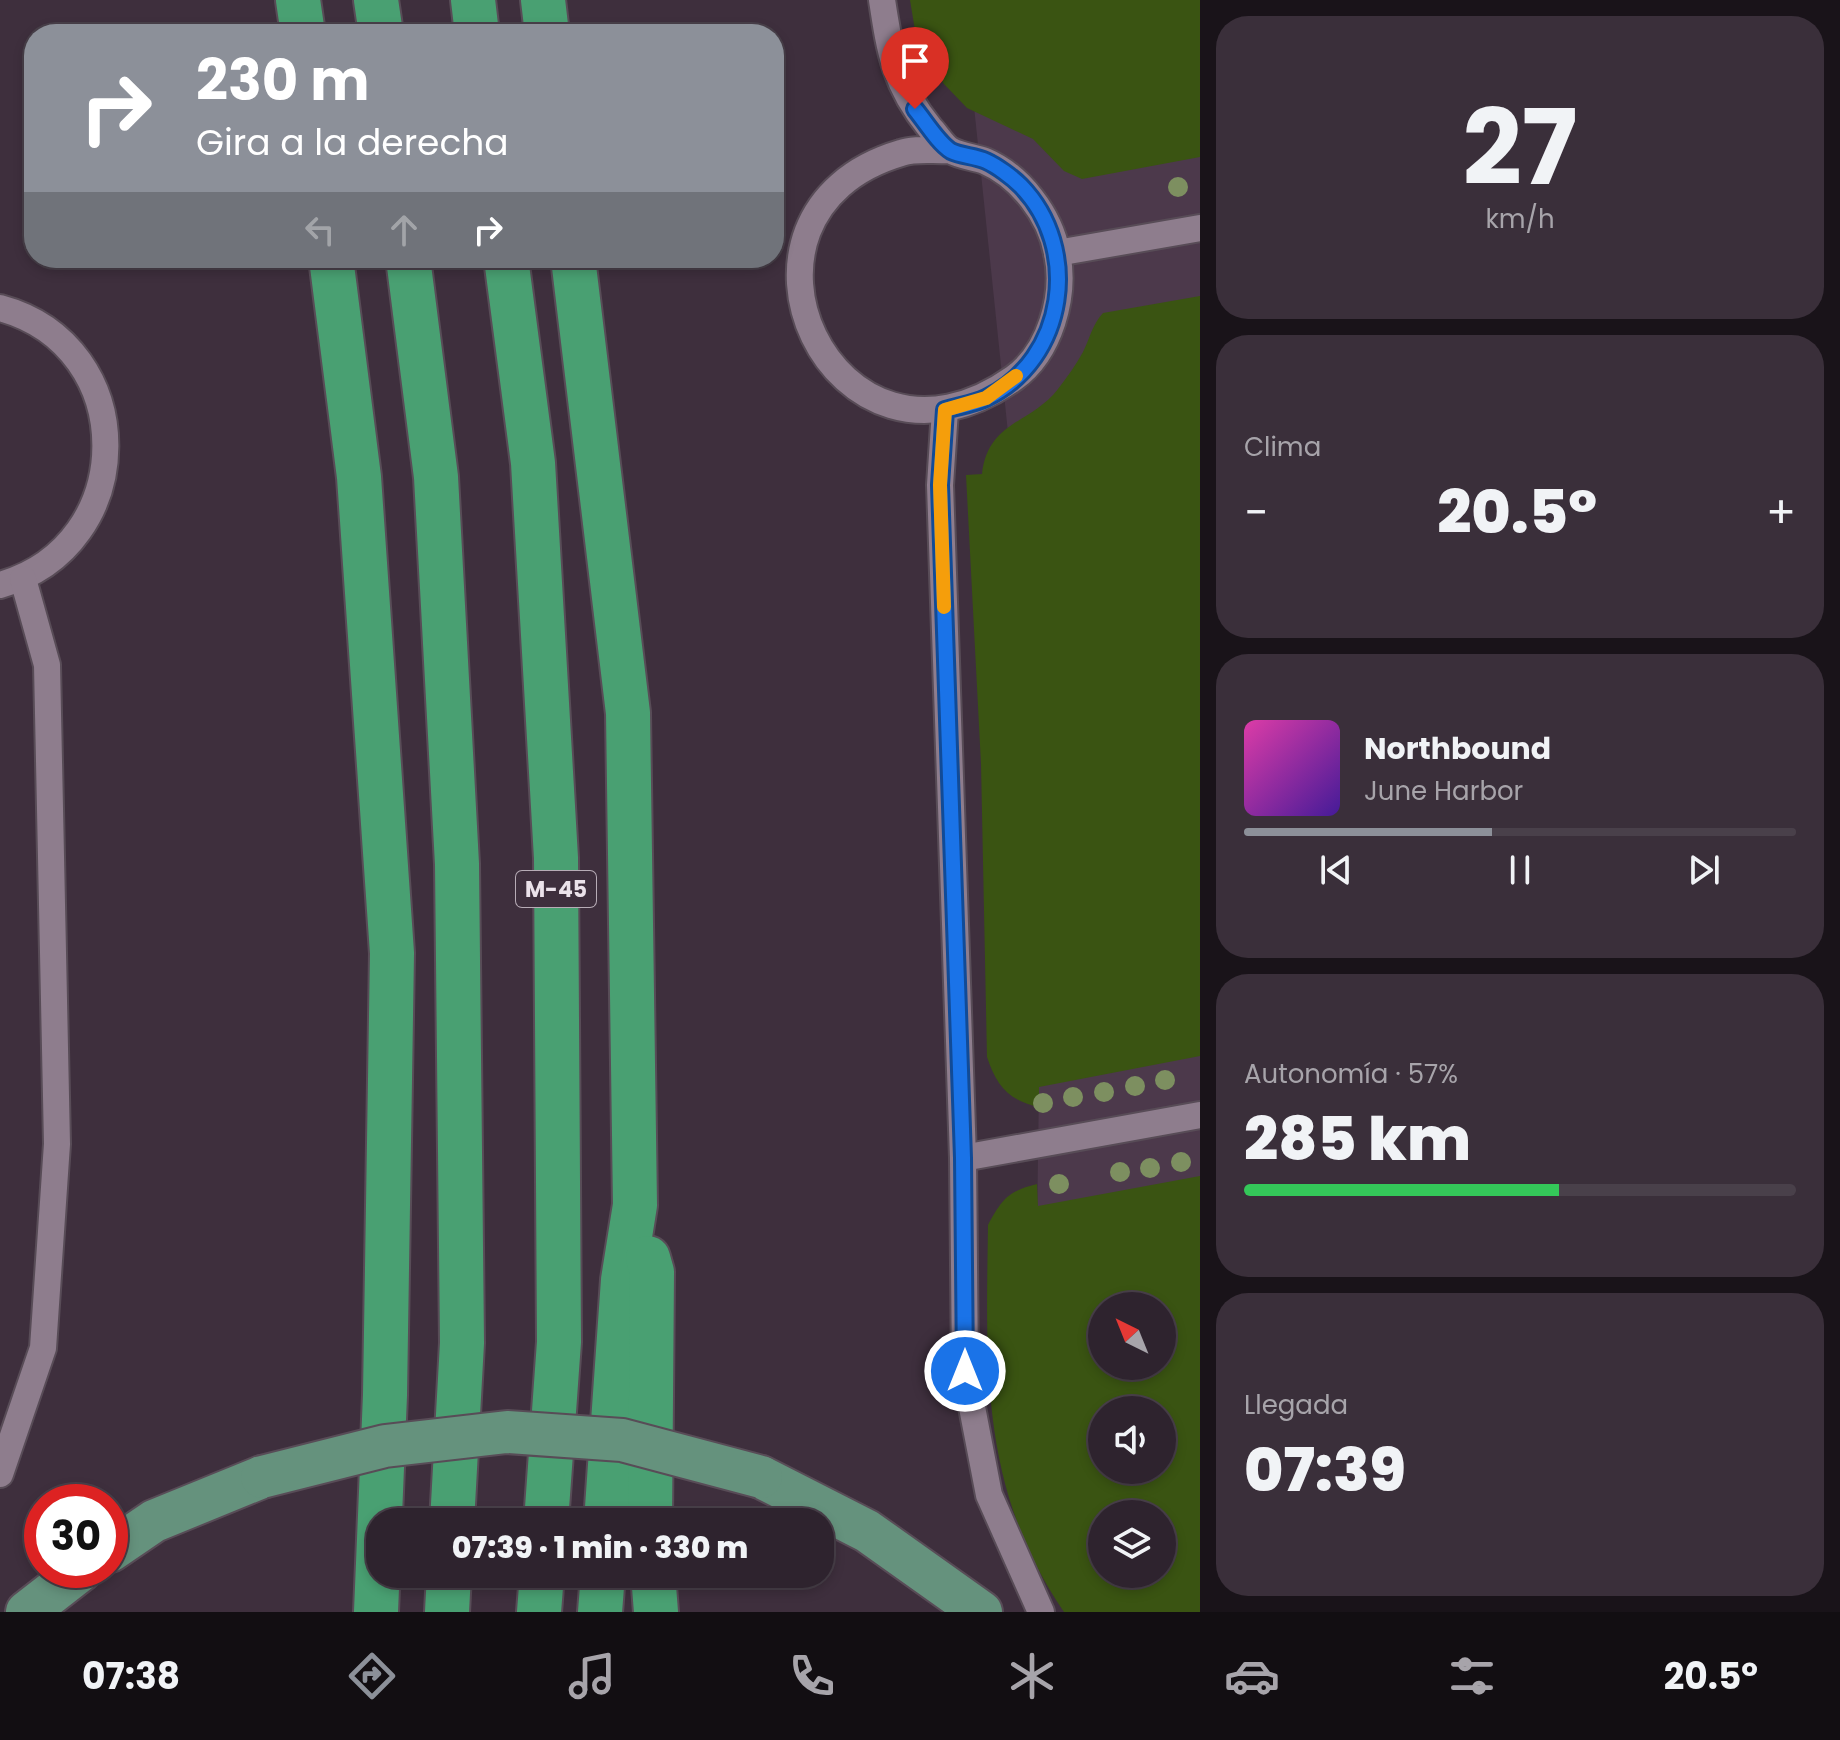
<!DOCTYPE html>
<html lang="es">
<meta charset="utf-8">
<style>
:root{--surface:#2e232e;--page:#3a2f3a;--text:#f1f3f6;--muted:#a7a4aa;--line:#49404a;--accent:#8c9099}
body{margin:0;font-family:Poppins,sans-serif;background:var(--page);color:var(--text);height:100vh;display:flex;flex-direction:column;font-size:30px;white-space:nowrap}
*{box-sizing:border-box;margin:0}
p{font-size:26px;color:var(--muted)}
.icon{flex:none;width:44px;height:44px;fill:none;stroke:currentColor;stroke-width:2;stroke-linecap:round;stroke-linejoin:round}
.map{position:relative;flex:1;overflow:hidden}
.panel{display:flex;flex-direction:column;gap:16px;padding:16px;background:#191319;width:640px}
.panel>*{flex:none}
.banner{position:absolute;left:24px;top:24px;width:760px;height:244px;border-radius:32px;box-shadow:0 4px 12px #0003,0 0 0 2px var(--line);background:#8c9099;color:#fff;overflow:hidden}
.needle{width:52px;rotate:317deg}
.tools{position:absolute;left:1088px;top:1292px;display:grid;gap:16px}
.tools a{display:grid;place-items:center;width:88px;height:88px;border-radius:50%;background:var(--surface);box-shadow:0 4px 12px #0003,0 0 0 2px var(--line);font-size:40px}
.speed{position:absolute;left:24px;top:1484px;display:flex;gap:16px;font-size:40px;font-weight:700;text-align:center}
.speed>*{display:grid;place-content:center;width:104px;height:104px;border-radius:50%;background:var(--surface);box-shadow:0 4px 12px #0003,0 0 0 2px var(--line);line-height:1}
.speed .limit{border:12px solid #d22;background:#fff;color:#111}
.pin{position:absolute;display:grid;place-items:center;width:68px;height:68px;color:#fff;margin:-82px -34px;border-radius:50% 50% 50% 0;rotate:-45deg;box-shadow:0 0 8px #0007}
.pin .icon{rotate:45deg}
.me{position:absolute;width:88px;margin:-44px;rotate:0deg;stroke-linejoin:round;filter:drop-shadow(0 0 6px #0008)}
.turn{display:flex;align-items:center;gap:28px;height:168px;padding:0 40px;font-size:36px}
.turn .icon{width:104px;height:104px;stroke-width:2.5}
.turn b{display:block;font-size:56px;line-height:68px}
.lanes{display:flex;align-items:center;height:76px;padding:0 40px;background:#0003;justify-content:center;gap:40px;direction:ltr}
.lanes .off{opacity:.35}
.big{font-size:60px;font-weight:800;line-height:1.1}
.panel .card{flex:1;display:flex;flex-direction:column;justify-content:center;gap:12px;min-width:0;padding:0 28px;border-radius:32px;background:var(--page)}
.panel .dial{align-items:center;gap:0}
.dial b{font-size:104px;line-height:1}
.song{display:flex;align-items:center;gap:24px}
.cover{width:96px;height:96px;border-radius:12px;background:linear-gradient(135deg,hsl(320 70% 55%),hsl(260 70% 35%))}
.played{height:8px;border-radius:4px;background:linear-gradient(90deg,var(--accent) 45%,var(--line) 45%)}
.keys{display:flex;justify-content:space-around;direction:ltr}
.heat{display:flex;justify-content:space-between;align-items:center;font-size:44px;direction:ltr}
.charge{height:12px;border-radius:6px;background:linear-gradient(90deg,#34c759 57%,var(--line) 0)}
.trip{position:absolute;left:366px;top:1508px;width:468px;height:80px;border-radius:32px;background:var(--surface);box-shadow:0 4px 12px #0003,0 0 0 2px var(--line);font-weight:800;line-height:80px;text-align:center}
.dock{display:flex;height:128px;justify-content:space-around;align-items:center;background:#120e12;color:var(--muted)}
.dock .icon{width:56px;height:56px}
.dock .selected{color:var(--accent)}
.dock b{font-size:36px;color:var(--text)}
main{display:flex;flex:1;min-height:0}
.map>svg:first-child{display:block}
.built{fill:#4c394b;fill-rule:evenodd}
.green{fill:#3a5412;fill-rule:evenodd}
.lines{fill:none;stroke-linecap:round;stroke-linejoin:round}
.street-casing{stroke:#584c57;stroke-width:30}
.primary-casing{stroke:#584c57;stroke-width:46}
.highway-casing{stroke:#584c57;stroke-width:48}
.street{stroke:#8e7d8d;stroke-width:26}
.primary{stroke:#65927d;stroke-width:42}
.highway{stroke:#49a072;stroke-width:44}
.primary-bridge-casing{stroke:#584c57;stroke-width:46;stroke-linecap:butt}
.primary-bridge{stroke:#65927d;stroke-width:42}
.tree{fill:#7d8f60}
.route-casing{stroke:#114b97;stroke-width:20}
.route{stroke:#1a73e8;stroke-width:14}
.slow{stroke:#f59e0b;stroke-width:14}
.labels{text-anchor:middle;stroke-width:8;stroke-linejoin:round;paint-order:stroke}
.shield{fill:#3e2f3d;stroke:#b7acb6;stroke-width:2}
.shield-label{font-size:22px;font-weight:bold;fill:#ebe2ea}
</style>
<main>
<div class="map">
<svg width="1200" height="1612" viewBox="0 0 1200 1612">
<rect width="100%" height="100%" fill="#3e2f3d"/>
<path class="built" d="M 1200,0 L 1200,1612 L 1106,1601 L 1035,1367 L 1039,1087 L 1012,471 L 970,68 ZM 1102,1306 L 1162,1306 L 1162,1366 L 1102,1366 ZM 1102,1410 L 1162,1410 L 1162,1470 L 1102,1470 ZM 1102,1514 L 1162,1514 L 1162,1574 L 1102,1574 Z"/>
<g class="green">
<path d="M 910,0 L 1200,0 L 1200,157 L 1082,179 L 1064,171 L 1033,139 L 967,108 L 943,83 L 938,64 L 921,67 Z"/>
<path d="M 1200,296 L 1200,1056 L 1039,1087 L 1039,1107 C 1009,1101 996,1085 987,1057 L 981,764 L 966,475 L 982,474 C 988,421 1031,424 1058,389 C 1067,377 1076,365 1083,352 C 1090,338 1092,325 1103,313 Z"/>
<path d="M 1200,1176 L 1200,1612 L 1064,1612 C 980,1489 986,1368 988,1225 C 1002,1199 1008,1191 1037,1184 L 1038,1206 ZM 1162,1306 L 1162,1366 L 1102,1366 L 1102,1306 ZM 1162,1410 L 1162,1470 L 1102,1470 L 1102,1410 ZM 1102,1514 L 1162,1514 L 1162,1574 L 1102,1574 Z"/>
</g>
<g class="lines">
<g class="street-casing">
<g id="street">
<path d="M 882,0 C 890,53 895,85 930,128 C 936,134 943,146 950,150 C 960,156 974,157 985,161 C 1020,176 1050,215 1057,253 C 1066,296 1050,352 1014,378 C 834,506 698,213 901,153 C 915,148 934,151 949,150"/>
<path d="M 1057,253 L 1200,228"/>
<path d="M 0,308 C 141,346 140,546 0,585"/>
<path d="M 945,410 L 940,485 L 963,1158 L 965,1371 L 989,1495 L 1041,1612"/>
<path d="M 963,1158 L 1200,1115"/>
<path d="M 0,1474 L 43,1348 L 57,1144 L 47,665 L 23,579"/>
</g>
</g>
<g class="primary-casing">
<g id="primary">
<path d="M 761,1477 L 867,1531 L 981,1612"/>
<path d="M 110,1551 L 154,1521 L 262,1477"/>
<path d="M 27,1612 L 81,1570"/>
</g>
</g>
<g class="highway-casing">
<g id="highway">
<path d="M 298,0 L 303,34"/>
<path d="M 376,0 L 381,34"/>
<path d="M 473,0 L 477,34"/>
<path d="M 543,0 L 547,34"/>
<path d="M 331,258 L 359,477 L 392,953 L 385,1395 L 376,1612"/>
<path d="M 408,258 L 436,477 L 457,864 L 462,1343 L 452,1522"/>
<path d="M 506,258 L 533,463 L 556,858 L 559,1342 L 546,1522"/>
<path d="M 573,258 L 628,713 L 635,1205 L 623,1280 L 606,1522"/>
<path d="M 648,1258 L 652,1272 L 650,1522"/>
<path d="M 653,1574 L 656,1612"/>
<path d="M 447,1612 L 449,1574"/>
<path d="M 539,1612 L 542,1574"/>
<path d="M 600,1612 L 603,1574"/>
</g>
</g>
<use href="#street" class="street"/>
<use href="#primary" class="primary"/>
<use href="#highway" class="highway"/>
<g class="primary-bridge-casing">
<path id="primary-bridge" d="M 262,1477 L 385,1446 L 507,1432 L 622,1440 L 761,1477"/>
</g>
<use href="#primary-bridge" class="primary-bridge"/>
</g>
<g class="tree">
<circle cx="1178" cy="187" r="10"/>
<circle cx="1165" cy="1080" r="10"/>
<circle cx="1135" cy="1086" r="10"/>
<circle cx="1104" cy="1092" r="10"/>
<circle cx="1073" cy="1097" r="10"/>
<circle cx="1043" cy="1103" r="10"/>
<circle cx="1181" cy="1162" r="10"/>
<circle cx="1150" cy="1168" r="10"/>
<circle cx="1120" cy="1172" r="10"/>
<circle cx="1059" cy="1184" r="10"/>
</g>
<g class="lines">
<g class="route-casing">
<path id="route" d="M 915,109 C 925,121 938,143 951,151 C 961,156 975,156 986,161 C 997,166 1012,177 1021,186 C 1081,248 1067,359 986,398 C 974,404 958,406 945,410 L 940,485 L 963,1158 L 965,1371"/>
</g>
<use href="#route" class="route"/>
<path class="slow" d="M 944,607 L 940,485 L 945,410 L 986,398 L 1016,376"/>
</g>
<g class="labels">
<rect class="shield" x="516" y="871" width="80" height="36" rx="6"/>
<g class="shield-label">
<text x="556" y="897">M-45</text>
</g>
</g>
</svg>
<div class="tools">
<a><svg class="needle" viewBox="-14 -14 28 28"><path d="M0-13l5 13h-10z" fill="#e53935"/><path d="M0 13l5-13h-10z" fill="#a7a4aa"/></svg></a>
<a><svg class="icon" aria-label="sound" viewBox="0 0 24 24"><path d="M4 9h4l5-4v14l-5-4H4zM17 9q2 3 0 6"/></svg></a>
<a><svg class="icon" aria-label="layers" viewBox="0 0 24 24"><path d="M12 4l9 5-9 5-9-5zM3 14l9 5 9-5"/></svg></a>
</div>
<div class="speed"><div class="limit">30</div></div>
<div class="pin" style="left:915px;top:109px;background:#d93025"><svg class="icon" aria-label="arrive" viewBox="0 0 24 24"><path d="M6 21V4h12l-3 4 3 4H6"/></svg></div>
<svg class="me" style="left:965px;top:1371px" viewBox="-20 -20 40 40"><circle r="17" fill="#1a73e8" stroke="#fff" stroke-width="3"/><path d="M0-11L8 9 0 5-8 9z" fill="#fff"/></svg>
<div class="trip">07:39 · 1 min · 330 m</div>
<div class="banner">
<div class="turn"><svg class="icon" aria-label="right" viewBox="0 0 24 24"><path d="M7 20v-9h11M14 6l5 5-5 5"/></svg><div><b>230 m</b>Gira a la derecha</div></div>
<div class="lanes"><svg class="icon off" aria-label="left" viewBox="0 0 24 24"><path d="M17 20v-9H6M10 6l-5 5 5 5"/></svg><svg class="icon off" aria-label="ahead" viewBox="0 0 24 24"><path d="M12 20V5M6 11l6-6 6 6"/></svg><svg class="icon" aria-label="right" viewBox="0 0 24 24"><path d="M7 20v-9h11M14 6l5 5-5 5"/></svg></div>
</div>
</div>
<section class="panel">
<div class="card dial"><b>27</b><p>km/h</p></div>
<div class="card"><p>Clima</p>
<div class="heat"><a>−</a><b class="big">20.5°</b><a>+</a></div>
</div>
<div class="card">
<div class="song"><i class="cover"></i><div><b>Northbound</b><p>June Harbor</p></div></div>
<div class="played"></div>
<div class="keys"><svg class="icon" aria-label="previous" viewBox="0 0 24 24"><path d="M18 5L8 12l10 7zM5 5v14"/></svg><svg class="icon" aria-label="pause" viewBox="0 0 24 24"><path d="M8 5v14M16 5v14"/></svg><svg class="icon" aria-label="next" viewBox="0 0 24 24"><path d="M6 5l10 7-10 7zM19 5v14"/></svg></div>
</div>
<div class="card"><p>Autonomía · 57%</p><b class="big">285 km</b><div class="charge"></div></div>
<div class="card"><p>Llegada</p><b class="big">07:39</b></div>
</section>
</main>
<nav class="dock">
<b>07:38</b>
<svg class="icon selected" aria-label="directions" viewBox="0 0 24 24"><path d="M12 3l9 9-9 9-9-9zM9 14v-3h6M13 9l2 2-2 2"/></svg>
<svg class="icon" aria-label="music" viewBox="0 0 24 24"><path d="M9 18V5l10-2v13"/><circle cx="6" cy="18" r="3"/><circle cx="16" cy="16" r="3"/></svg>
<svg class="icon" aria-label="phone" viewBox="0 0 24 24"><path d="M5 4h4l2 5-3 2q2 4 5 5l2-3 5 2v4C11 20 4 13 5 4z"/></svg>
<svg class="icon" aria-label="climate" viewBox="0 0 24 24"><path d="M12 3v18M4 7l16 10M4 17L20 7"/></svg>
<svg class="icon" aria-label="car" viewBox="0 0 24 24"><path d="M5 17H2v-5l4-1 3-4h7l3 4 3 1v5h-3M9 17h6M6 11h13"/><circle cx="7" cy="17" r="2"/><circle cx="17" cy="17" r="2"/></svg>
<svg class="icon" aria-label="filters" viewBox="0 0 24 24"><path d="M4 7h16M4 17h16"/><circle cx="9" cy="7" r="2"/><circle cx="15" cy="17" r="2"/></svg>
<b>20.5°</b>
</nav>
